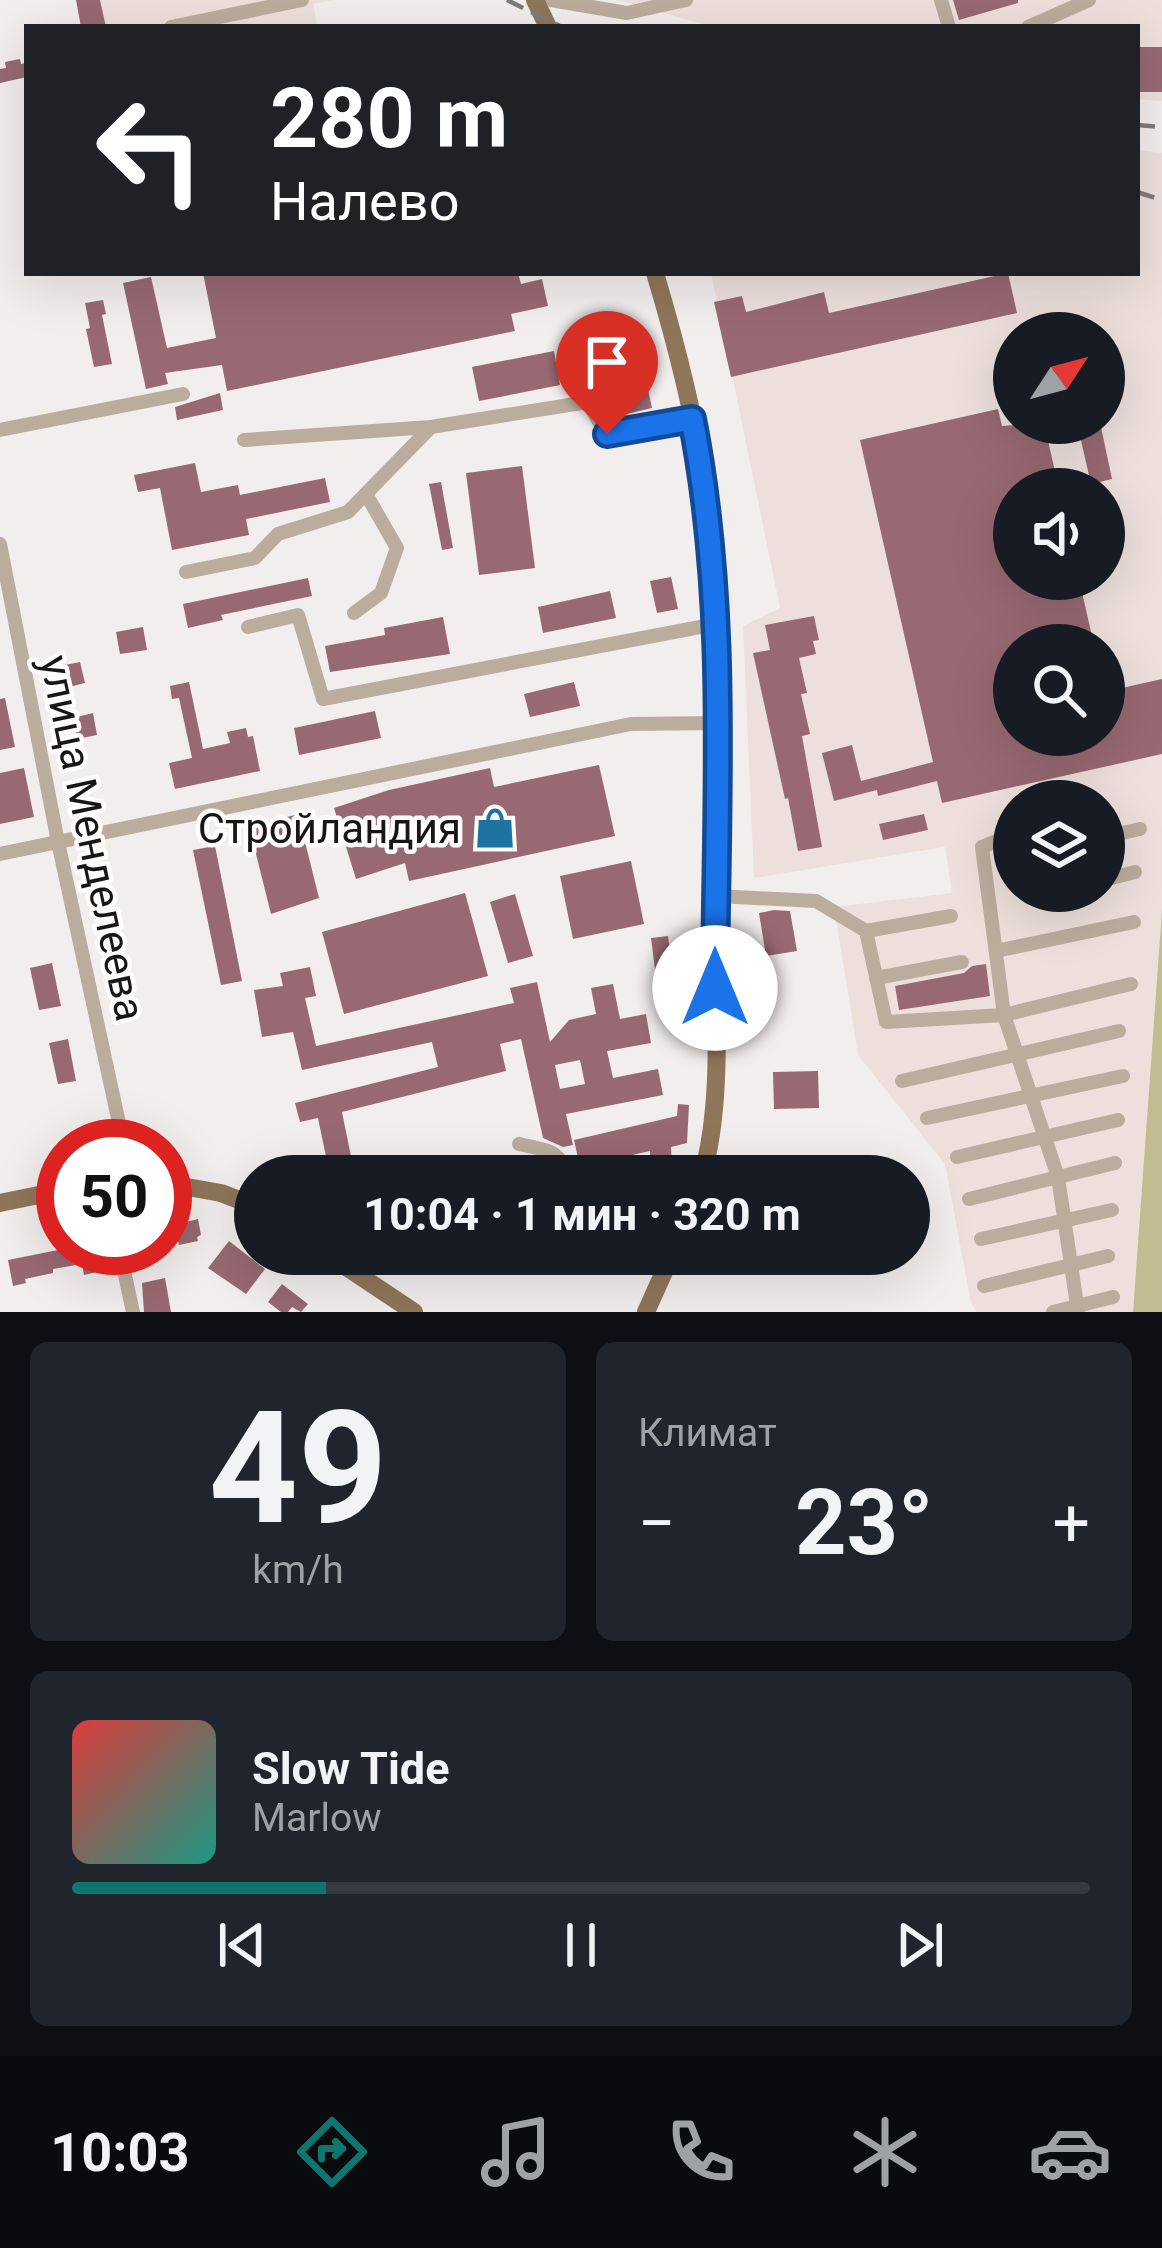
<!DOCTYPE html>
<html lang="ru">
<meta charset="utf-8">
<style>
:root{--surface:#171b24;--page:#20242c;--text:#f1f3f6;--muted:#9ea1a6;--line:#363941;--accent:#0f766e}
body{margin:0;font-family:Roboto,sans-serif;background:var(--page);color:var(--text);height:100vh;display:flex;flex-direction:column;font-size:45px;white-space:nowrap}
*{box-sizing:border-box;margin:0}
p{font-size:39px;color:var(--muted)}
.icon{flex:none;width:66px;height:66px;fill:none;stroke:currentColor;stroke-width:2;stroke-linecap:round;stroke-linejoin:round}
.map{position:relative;height:1312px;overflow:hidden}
.panel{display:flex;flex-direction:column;gap:30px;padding:30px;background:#0d0f14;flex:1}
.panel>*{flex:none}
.guide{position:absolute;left:24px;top:24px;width:1116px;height:252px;border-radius:0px;box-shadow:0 12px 48px #0002;background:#202124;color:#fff;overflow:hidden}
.needle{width:78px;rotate:54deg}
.buttons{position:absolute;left:993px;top:312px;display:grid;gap:24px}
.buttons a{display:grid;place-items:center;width:132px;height:132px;border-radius:50%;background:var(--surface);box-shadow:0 12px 48px #0002;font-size:60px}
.speed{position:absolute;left:36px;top:1119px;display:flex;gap:24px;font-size:60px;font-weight:700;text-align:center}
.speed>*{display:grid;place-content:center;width:156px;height:156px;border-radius:50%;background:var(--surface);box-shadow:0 12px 48px #0002;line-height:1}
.speed .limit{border:18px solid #d22;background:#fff;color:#111}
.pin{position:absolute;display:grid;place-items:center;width:102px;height:102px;color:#fff;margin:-123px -51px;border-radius:50% 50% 50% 0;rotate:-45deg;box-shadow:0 0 12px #0007}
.pin .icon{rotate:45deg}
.me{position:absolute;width:132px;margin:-66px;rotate:0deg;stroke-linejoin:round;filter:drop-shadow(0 0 9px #0008)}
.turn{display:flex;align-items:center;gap:42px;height:252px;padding:0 48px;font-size:54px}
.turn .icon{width:156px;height:156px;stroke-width:2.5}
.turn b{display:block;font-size:84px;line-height:102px}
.big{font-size:90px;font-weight:700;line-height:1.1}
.panel .widget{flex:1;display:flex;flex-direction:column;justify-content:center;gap:18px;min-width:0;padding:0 42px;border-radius:18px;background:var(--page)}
.panel .dial{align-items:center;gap:0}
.dial b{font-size:156px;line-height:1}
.song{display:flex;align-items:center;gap:36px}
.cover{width:144px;height:144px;border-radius:18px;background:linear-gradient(135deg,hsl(0 70% 55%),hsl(170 70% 35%))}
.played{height:12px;border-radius:6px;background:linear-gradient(90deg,var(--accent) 25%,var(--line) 25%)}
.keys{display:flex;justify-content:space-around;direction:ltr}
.heat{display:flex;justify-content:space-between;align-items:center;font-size:66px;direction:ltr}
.panel .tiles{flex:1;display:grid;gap:30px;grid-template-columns:1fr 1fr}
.widget:last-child{grid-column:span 2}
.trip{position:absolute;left:234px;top:1155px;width:696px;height:120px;border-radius:60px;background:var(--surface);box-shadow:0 12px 48px #0002;font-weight:700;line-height:120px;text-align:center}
.tabs{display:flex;height:192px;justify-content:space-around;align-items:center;background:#090b0e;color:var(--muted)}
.tabs .icon{width:84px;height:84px}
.tabs .selected{color:var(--accent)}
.tabs b{font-size:54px;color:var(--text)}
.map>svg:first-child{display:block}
.built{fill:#ede0dc;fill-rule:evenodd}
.forest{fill:#c2bd90}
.building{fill:#986972;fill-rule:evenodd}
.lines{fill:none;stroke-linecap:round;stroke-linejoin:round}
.minor{stroke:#bbad9d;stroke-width:14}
.major{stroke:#8f7659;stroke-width:18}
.rail{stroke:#7e7b7b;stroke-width:4.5;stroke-dasharray:18 9;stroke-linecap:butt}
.route-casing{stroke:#114b97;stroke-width:30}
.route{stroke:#1a73e8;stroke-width:21}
.labels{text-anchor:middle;stroke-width:9;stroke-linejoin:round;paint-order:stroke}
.poi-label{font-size:42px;fill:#171515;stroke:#fffcfb;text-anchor:end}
.street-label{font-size:42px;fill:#171515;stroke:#fffcfb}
</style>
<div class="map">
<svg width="1162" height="1312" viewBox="0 0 1162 1312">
<rect width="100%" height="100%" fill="#f2eeed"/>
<g class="built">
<path d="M 99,0 L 333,0 L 313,4 L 317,25 L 309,27 L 105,27 Z"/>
<path d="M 618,0 L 1162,0 L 1162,101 L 1137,99 L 1137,27 L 713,27 Z"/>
<path d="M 1137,150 L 1162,153 L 1162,910 L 1133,1312 L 977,1312 L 971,1303 L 945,1164 L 858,1055 L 834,907 L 952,893 L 945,847 L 754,878 L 743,626 L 780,608 L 711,273 L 1137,273 ZM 1014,333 L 1104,333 L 1104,423 L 1014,423 ZM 1014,489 L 1104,489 L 1104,579 L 1014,579 ZM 1014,645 L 1104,645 L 1104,735 L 1014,735 ZM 1014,801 L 1104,801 L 1104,891 L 1014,891 Z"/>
</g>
<path class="forest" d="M 1162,910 L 1162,1312 L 1133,1312 Z"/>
<g class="building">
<path d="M 76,0 L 100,0 L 106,27 L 81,27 Z"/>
<path d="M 953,0 L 1018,0 L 1018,3 L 959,20 Z"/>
<rect x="1137" y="47" width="25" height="45"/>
<path d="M 20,59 L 21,64 L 25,63 L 27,77 L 0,83 L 0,69 L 6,68 L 5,62 Z"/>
<path d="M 203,273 L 518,273 L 521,284 L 542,279 L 548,306 L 511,314 L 515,331 L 227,391 L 222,365 L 165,373 L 168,384 L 146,389 L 123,283 L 151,277 L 167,348 L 216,338 Z"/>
<path d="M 1008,273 L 1017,313 L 731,377 L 714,302 L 742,296 L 746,312 L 824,292 L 829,313 Z"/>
<path d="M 103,300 L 106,314 L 102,315 L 112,364 L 94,367 L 86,329 L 90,328 L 85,303 Z"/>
<path d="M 635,329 L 652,408 L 618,416 L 601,336 Z"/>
<path d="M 554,351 L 560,385 L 479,401 L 472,367 Z"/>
<path d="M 220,393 L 223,410 L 177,420 L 175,407 Z"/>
<path d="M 998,409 L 1002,426 L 1044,423 L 1059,489 L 1014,489 L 1014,579 L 1079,579 L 1094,645 L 1014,645 L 1014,735 L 1104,735 L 1104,692 L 1162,679 L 1162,754 L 942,803 L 937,781 L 878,796 L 877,790 L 834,801 L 822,753 L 852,745 L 861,781 L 933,762 L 860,440 Z"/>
<path d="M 1101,427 L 1112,479 L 1091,484 L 1079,432 Z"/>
<path d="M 195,463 L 201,492 L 238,485 L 240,495 L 325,478 L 330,502 L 246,519 L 249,535 L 172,550 L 160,488 L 138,492 L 134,475 Z"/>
<path d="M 522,466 L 535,568 L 479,575 L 466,473 Z"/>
<path d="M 441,482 L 453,548 L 442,550 L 429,484 Z"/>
<path d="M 671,577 L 678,609 L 657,613 L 650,581 Z"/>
<path d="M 308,578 L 312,596 L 221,615 L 223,620 L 188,628 L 183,604 Z"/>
<path d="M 610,591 L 616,618 L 543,633 L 538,607 Z"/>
<path d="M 814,616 L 819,640 L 813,641 L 816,654 L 799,658 L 807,693 L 801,694 L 810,734 L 802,736 L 822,847 L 798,851 L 788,798 L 785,799 L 753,653 L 770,650 L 765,625 Z"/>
<path d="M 443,617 L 450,654 L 330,672 L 325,646 L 385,635 L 384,628 Z"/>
<path d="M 143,627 L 147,650 L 120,654 L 116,632 Z"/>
<path d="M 80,662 L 85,683 L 65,688 L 60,666 Z"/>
<path d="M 189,682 L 203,749 L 230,743 L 227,732 L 246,728 L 248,737 L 253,736 L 260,771 L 175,789 L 169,763 L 192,758 L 179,698 L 172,699 L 170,686 Z"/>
<path d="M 574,682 L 580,706 L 530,717 L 524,694 Z"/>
<path d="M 5,698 L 15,747 L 0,750 L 0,699 Z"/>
<path d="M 375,711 L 381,738 L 299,755 L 294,728 Z"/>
<path d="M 93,713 L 97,735 L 77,739 L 73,718 Z"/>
<path d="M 599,765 L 615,836 L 409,881 L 405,863 L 356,879 L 334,808 L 389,790 L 490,768 L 494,787 Z"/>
<path d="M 24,768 L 34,817 L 0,824 L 0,773 Z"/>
<path d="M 308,812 L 312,827 L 302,830 L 319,898 L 271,914 L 249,826 Z"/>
<path d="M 924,814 L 928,830 L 883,840 L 879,824 Z"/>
<path d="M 215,846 L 242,981 L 221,985 L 193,850 Z"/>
<path d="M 631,861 L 644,924 L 573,939 L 560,876 Z"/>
<path d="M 465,893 L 488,976 L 344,1014 L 322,932 Z"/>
<path d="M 515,894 L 533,956 L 508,963 L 490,902 Z"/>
<path d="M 774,910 L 790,911 L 797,951 L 766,956 L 759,913 Z"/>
<path d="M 668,936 L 676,998 L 659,1000 L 651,938 Z"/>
<path d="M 52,963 L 61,1006 L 39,1010 L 30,968 Z"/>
<path d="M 986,964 L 990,996 L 899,1010 L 895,986 L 964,973 L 972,966 Z"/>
<path d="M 310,967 L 316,996 L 305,998 L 316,1046 L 514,1003 L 510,988 L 537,982 L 550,1042 L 569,1020 L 596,1014 L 591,988 L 613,984 L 620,1019 L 646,1014 L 651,1043 L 607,1051 L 613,1078 L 658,1069 L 663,1095 L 566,1114 L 573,1145 L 563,1147 L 543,1138 L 521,1039 L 500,1044 L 506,1071 L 342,1112 L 355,1176 L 330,1176 L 318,1118 L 300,1122 L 295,1103 L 438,1067 L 432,1042 L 302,1070 L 293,1032 L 262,1037 L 254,990 L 283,986 L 280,973 ZM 580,1060 L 585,1084 L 560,1089 L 555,1065 Z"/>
<path d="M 68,1039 L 76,1081 L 58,1084 L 49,1043 Z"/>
<path d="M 818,1071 L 819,1108 L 774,1109 L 773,1072 Z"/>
<path d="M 678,1104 L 689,1105 L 687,1143 L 671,1147 L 672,1169 L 650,1169 L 650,1151 L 580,1167 L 574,1140 L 677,1116 Z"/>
<path d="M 198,1219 L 201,1235 L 197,1237 L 198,1241 L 179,1245 L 174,1225 Z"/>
<path d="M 229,1241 L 265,1269 L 246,1294 L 208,1268 Z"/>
<path d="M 68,1248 L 92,1248 L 97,1272 L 84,1275 L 82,1264 L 53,1269 L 53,1273 L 25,1279 L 26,1283 L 13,1286 L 8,1260 Z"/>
<path d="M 165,1278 L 171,1312 L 144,1312 L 142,1283 Z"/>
<path d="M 282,1284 L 308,1304 L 301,1312 L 292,1307 L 288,1312 L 281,1312 L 268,1302 Z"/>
</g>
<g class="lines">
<g class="minor">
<path d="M 551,0 L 627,13 L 686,0"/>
<path d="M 941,0 L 949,27"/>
<path d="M 171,27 L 302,0"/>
<path d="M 1028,27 L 1089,0"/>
<path d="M 0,430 L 183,394"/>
<path d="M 244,440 L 431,427 L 588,402 L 606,434 L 692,419"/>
<path d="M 0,544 L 58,842 L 124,1146"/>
<path d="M 186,572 L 255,558 L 278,534 L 348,512 L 431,427"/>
<path d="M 354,613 L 381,593 L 397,548 L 366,494"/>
<path d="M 248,627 L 298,615 L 323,699 L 716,624"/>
<path d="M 1014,834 L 982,847 L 1004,1015 L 1131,984"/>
<path d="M 1104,837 L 1140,829"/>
<path d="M 0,854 L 631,724 L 718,723"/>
<path d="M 1104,880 L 1135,872"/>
<path d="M 1028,891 L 1029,897 L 1056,891"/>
<path d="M 716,896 L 816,901 L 866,931 L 886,1022 L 1004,1015 L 1058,1177 L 1078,1312"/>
<path d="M 866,931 L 951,916"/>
<path d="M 996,951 L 1134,922"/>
<path d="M 876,978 L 962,962"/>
<path d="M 902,1081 L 1119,1031"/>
<path d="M 927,1118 L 1123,1076"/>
<path d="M 519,1144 C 542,1150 562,1148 566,1176"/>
<path d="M 957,1157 L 1118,1120"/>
<path d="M 969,1199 L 1115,1163"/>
<path d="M 981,1239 L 1112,1210"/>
<path d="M 119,1248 L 133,1312"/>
<path d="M 984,1286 L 1108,1256"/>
<path d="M 1053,1312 L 1113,1297"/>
</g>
<g class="major">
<path d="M 535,0 L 548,27"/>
<path d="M 655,273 C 676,343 694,413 705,486 C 727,626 716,780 715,922 C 715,1000 724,1102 702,1176"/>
<path d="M 165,1183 L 221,1193 L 255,1206"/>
<path d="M 0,1203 L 63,1190"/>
<path d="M 327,1254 L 414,1312"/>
<path d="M 646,1312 L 672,1254"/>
</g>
<g class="rail">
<path d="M 507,0 L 562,27"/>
<path d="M 1137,125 L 1162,127"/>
<path d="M 1137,192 L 1162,200"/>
</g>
</g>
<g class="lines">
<g class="route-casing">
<path id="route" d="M 607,434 L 692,419 C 729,606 716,798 715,988"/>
</g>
<use href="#route" class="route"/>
</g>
<defs>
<g id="shop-bare" transform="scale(3.24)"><path d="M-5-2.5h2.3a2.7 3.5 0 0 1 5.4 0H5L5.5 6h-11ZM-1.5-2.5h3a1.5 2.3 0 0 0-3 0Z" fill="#1f73a3" stroke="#fffcfb" stroke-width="2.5" paint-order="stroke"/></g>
</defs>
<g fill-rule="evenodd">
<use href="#shop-bare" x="495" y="828"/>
</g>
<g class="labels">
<g class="poi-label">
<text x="461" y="843">Стройландия</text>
</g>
<g class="street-label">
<text transform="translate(93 838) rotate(78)" y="15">улица Менделеева</text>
</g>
</g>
</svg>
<div class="buttons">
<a><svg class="needle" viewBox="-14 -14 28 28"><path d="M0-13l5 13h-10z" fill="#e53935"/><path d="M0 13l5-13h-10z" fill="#9ea1a6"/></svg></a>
<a><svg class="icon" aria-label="sound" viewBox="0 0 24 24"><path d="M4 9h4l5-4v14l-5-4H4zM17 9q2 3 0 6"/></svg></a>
<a><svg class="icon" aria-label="search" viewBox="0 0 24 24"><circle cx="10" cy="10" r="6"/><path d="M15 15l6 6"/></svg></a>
<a><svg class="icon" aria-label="layers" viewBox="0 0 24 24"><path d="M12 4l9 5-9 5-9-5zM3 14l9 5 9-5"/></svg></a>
</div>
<div class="speed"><div class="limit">50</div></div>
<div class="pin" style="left:607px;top:434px;background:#d93025"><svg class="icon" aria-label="arrive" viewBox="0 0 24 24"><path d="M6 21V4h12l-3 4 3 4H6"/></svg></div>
<svg class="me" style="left:715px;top:988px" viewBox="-20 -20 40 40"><circle r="19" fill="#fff"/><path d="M0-13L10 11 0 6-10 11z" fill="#1a73e8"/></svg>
<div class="trip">10:04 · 1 мин · 320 m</div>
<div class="guide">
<div class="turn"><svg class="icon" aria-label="left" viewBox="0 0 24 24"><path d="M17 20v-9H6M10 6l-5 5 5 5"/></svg><div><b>280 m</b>Налево</div></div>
</div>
</div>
<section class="panel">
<div class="tiles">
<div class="widget dial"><b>49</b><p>km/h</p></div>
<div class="widget"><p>Климат</p>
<div class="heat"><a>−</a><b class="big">23°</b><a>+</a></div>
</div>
<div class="widget">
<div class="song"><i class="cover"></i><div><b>Slow Tide</b><p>Marlow</p></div></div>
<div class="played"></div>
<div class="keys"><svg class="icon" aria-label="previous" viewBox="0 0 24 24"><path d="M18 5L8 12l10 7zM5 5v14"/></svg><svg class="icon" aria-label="pause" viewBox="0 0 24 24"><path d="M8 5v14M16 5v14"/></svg><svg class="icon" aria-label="next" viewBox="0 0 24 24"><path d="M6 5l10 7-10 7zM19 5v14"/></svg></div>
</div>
</div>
</section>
<nav class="tabs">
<b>10:03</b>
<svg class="icon selected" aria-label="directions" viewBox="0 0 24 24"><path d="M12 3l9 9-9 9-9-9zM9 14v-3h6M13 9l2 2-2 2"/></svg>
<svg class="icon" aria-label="music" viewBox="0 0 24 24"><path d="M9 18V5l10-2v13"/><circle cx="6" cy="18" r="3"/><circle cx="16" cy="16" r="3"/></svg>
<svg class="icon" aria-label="phone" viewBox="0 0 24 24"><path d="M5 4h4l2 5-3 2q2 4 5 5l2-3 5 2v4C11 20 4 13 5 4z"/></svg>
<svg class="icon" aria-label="climate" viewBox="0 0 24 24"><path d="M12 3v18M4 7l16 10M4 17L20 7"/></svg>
<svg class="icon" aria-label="car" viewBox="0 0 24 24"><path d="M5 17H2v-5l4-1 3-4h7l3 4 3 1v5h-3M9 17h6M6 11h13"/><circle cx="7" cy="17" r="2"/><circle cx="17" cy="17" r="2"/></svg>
</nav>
